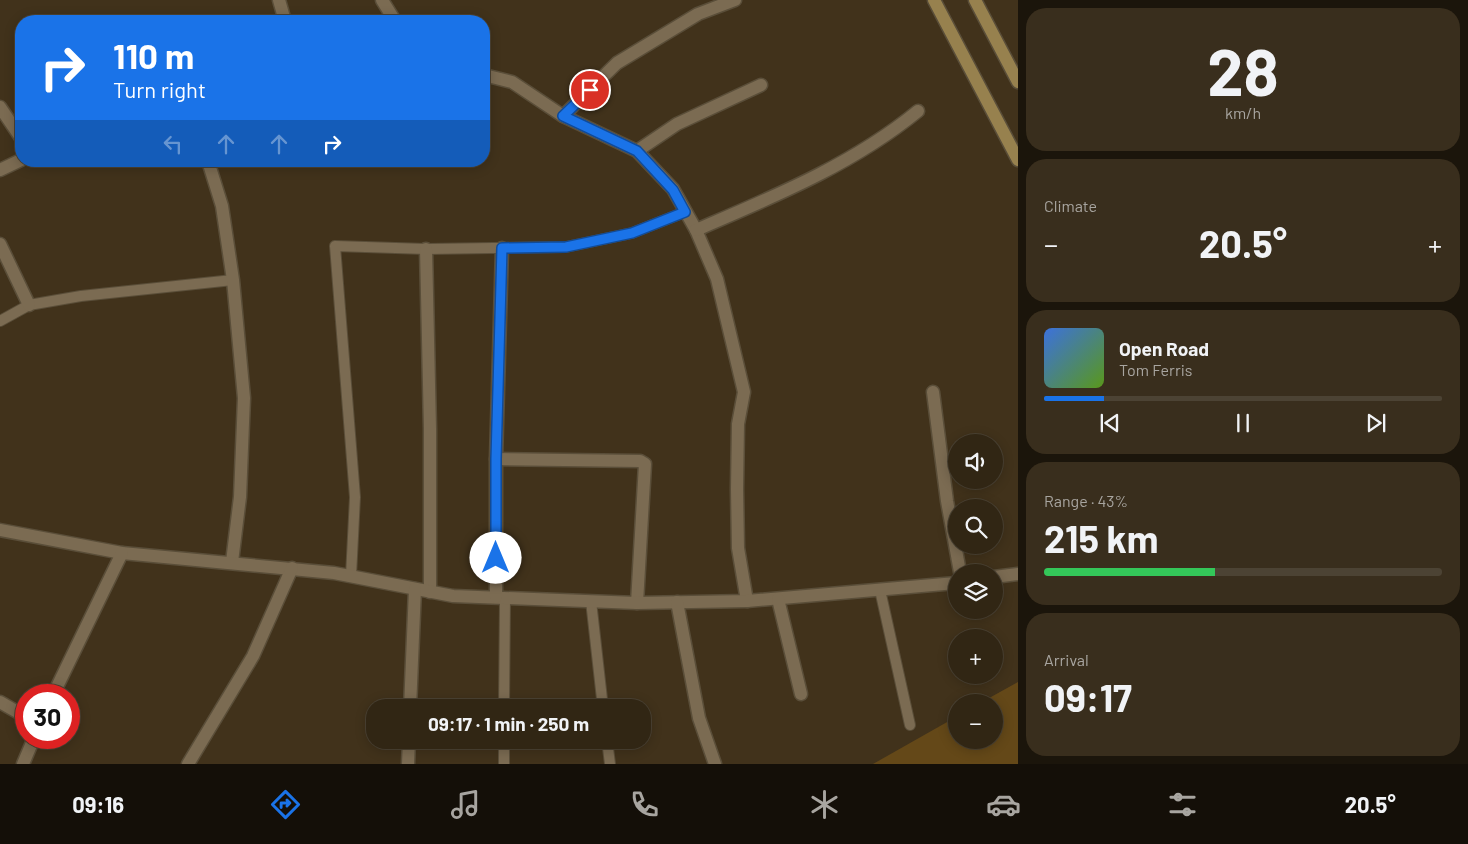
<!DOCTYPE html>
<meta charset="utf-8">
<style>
:root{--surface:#312614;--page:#392e1d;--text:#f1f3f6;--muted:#a8a5a0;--line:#4c4334;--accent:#1a73e8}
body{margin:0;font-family:Barlow,sans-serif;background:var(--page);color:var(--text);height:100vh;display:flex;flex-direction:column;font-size:19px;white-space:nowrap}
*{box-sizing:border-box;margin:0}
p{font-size:16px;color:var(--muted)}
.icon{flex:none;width:28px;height:28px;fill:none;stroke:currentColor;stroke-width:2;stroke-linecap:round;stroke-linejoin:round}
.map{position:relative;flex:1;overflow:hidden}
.details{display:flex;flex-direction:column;gap:8px;padding:8px;background:#1b150b;width:450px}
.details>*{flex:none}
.hud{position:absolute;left:15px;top:15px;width:475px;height:152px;border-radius:20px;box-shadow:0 2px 12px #0003,0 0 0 1px var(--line);background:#1a73e8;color:#fff;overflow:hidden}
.tools{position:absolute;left:948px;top:434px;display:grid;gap:10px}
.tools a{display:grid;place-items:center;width:55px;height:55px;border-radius:50%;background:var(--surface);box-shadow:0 2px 12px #0003,0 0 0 1px var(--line);font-size:25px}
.speed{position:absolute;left:15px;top:684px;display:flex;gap:10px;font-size:25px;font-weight:700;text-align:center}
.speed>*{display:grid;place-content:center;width:65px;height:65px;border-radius:50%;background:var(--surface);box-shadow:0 2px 12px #0003,0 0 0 1px var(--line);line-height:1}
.speed .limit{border:8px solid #d22;background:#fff;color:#111}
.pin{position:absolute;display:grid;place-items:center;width:42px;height:42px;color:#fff;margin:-21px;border:2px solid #fff;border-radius:50%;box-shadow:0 1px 5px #0007}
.me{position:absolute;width:55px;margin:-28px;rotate:0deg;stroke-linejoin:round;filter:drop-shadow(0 0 4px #0008)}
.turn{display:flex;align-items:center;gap:18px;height:105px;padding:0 15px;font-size:22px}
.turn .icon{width:65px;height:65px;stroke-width:2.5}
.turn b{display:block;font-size:35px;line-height:42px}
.lanes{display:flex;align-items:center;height:48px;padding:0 15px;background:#0003;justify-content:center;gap:25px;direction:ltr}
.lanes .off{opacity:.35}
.big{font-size:38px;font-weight:700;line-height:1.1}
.details .widget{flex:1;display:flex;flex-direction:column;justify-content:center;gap:8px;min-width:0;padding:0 18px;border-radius:20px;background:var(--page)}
.details .dial{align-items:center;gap:0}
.dial b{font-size:65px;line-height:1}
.song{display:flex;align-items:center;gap:15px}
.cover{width:60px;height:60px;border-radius:8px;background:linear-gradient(135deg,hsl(220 70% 55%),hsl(90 70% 35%))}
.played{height:5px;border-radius:2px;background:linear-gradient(90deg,var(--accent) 15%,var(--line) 15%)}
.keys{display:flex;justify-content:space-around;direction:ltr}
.heat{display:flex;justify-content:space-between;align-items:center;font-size:28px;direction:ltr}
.charge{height:8px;border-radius:4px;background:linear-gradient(90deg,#34c759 43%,var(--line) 0)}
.trip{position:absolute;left:366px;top:699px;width:285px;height:50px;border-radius:20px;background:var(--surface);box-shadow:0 2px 12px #0003,0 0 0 1px var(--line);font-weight:700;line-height:50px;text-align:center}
.menu{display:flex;height:80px;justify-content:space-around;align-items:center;background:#140f08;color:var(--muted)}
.menu .icon{width:35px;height:35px}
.menu .on{color:var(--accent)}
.menu b{font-size:22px;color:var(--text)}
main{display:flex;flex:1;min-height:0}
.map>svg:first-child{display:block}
.green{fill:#644818}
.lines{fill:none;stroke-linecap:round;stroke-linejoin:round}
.service-casing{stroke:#5a4e39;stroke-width:12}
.minor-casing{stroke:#5a4e39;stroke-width:15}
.secondary-casing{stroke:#5a4e39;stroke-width:15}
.service{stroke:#7b6b52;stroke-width:10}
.minor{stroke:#7b6b52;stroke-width:12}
.secondary{stroke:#97814e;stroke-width:12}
.route-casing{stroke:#114b97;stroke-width:12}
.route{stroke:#1a73e8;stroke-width:9}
</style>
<main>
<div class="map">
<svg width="1018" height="764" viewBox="0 0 1018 764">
<rect width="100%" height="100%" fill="#41321b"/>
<path class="green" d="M 1018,682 L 1018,764 L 873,764 L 956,717 L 956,740 L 994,740 L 994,702 L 982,702 Z"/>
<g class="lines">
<g class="service-casing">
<g id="service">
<path d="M 0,321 L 29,305 L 81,296 L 233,280"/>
<path d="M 351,576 L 355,497 L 335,246 L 426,249 L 566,247 L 632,233 L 685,212"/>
<path d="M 880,590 L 910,725"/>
<path d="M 591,601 L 603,708"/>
<path d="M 504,708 L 505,598"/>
<path d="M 607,740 L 610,764"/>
<path d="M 504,764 L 504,740"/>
</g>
</g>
<g class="minor-casing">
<g id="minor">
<path d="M 279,0 L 285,21"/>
<path d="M 382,0 L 395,21"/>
<path d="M 484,75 L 512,82 L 563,116 L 637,151 L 673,189 L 696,230 L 717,279 L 744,392 L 738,424 L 737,489 L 738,548 L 747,601"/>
<path d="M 0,107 L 21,138"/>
<path d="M 563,116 L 617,63 L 698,14 L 735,0"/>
<path d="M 637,151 L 677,124 L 761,85"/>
<path d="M 208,161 L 222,206 L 233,280 L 244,398 L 240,497 L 232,562"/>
<path d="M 0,170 L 21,160"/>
<path d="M 696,230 C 773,197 852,165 918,111"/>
<path d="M 0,244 L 29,305"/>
<path d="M 426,249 L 430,429 L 430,592"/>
<path d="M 933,392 L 947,501 L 960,572"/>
<path d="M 496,459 L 640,461 L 645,464 L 637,603"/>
<path d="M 0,530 L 122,553 L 334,573 L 453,596 L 637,603 L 747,601 L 956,583"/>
<path d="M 994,577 L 1018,574"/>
<path d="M 496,597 L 496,459 L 502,248"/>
<path d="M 778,599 L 801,694"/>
<path d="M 677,602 L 699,718 L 715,764"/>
<path d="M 53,695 L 122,553"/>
<path d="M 0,702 L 26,717"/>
<path d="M 410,708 L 415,589"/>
<path d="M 23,764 L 34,738"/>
<path d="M 188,764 L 253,656 L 292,568"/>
<path d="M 408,764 L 409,740"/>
</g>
</g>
<g class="secondary-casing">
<g id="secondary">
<path d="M 934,0 L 1018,160"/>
<path d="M 975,0 L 1018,82"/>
</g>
</g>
<use href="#service" class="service"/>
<use href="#minor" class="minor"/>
<use href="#secondary" class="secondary"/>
</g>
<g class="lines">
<g class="route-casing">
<path id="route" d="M 496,558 L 496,459 L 502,248 L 566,247 L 632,233 L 685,212 L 673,190 L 637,151 L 563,116 L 590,90"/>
</g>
<use href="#route" class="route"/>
</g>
</svg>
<div class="tools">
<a><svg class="icon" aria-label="sound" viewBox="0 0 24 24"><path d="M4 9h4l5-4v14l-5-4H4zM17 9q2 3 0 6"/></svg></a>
<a><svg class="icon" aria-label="search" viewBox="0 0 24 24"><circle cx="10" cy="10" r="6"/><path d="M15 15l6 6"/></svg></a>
<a><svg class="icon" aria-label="layers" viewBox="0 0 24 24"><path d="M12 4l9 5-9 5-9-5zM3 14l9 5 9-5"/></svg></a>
<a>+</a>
<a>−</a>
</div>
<div class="speed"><div class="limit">30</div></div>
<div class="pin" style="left:590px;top:90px;background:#d93025"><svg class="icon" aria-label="arrive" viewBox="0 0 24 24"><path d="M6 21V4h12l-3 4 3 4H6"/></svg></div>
<svg class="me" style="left:496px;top:558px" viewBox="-20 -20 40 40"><circle r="19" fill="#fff"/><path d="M0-13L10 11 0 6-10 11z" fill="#1a73e8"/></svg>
<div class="trip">09:17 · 1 min · 250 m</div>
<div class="hud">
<div class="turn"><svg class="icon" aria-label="right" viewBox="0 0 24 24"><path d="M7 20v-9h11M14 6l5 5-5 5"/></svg><div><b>110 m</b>Turn right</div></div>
<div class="lanes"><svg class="icon off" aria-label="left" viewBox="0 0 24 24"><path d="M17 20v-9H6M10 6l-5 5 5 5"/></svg><svg class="icon off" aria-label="ahead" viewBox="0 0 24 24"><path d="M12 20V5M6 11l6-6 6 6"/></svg><svg class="icon off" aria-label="ahead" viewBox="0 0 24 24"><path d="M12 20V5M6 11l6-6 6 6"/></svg><svg class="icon" aria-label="right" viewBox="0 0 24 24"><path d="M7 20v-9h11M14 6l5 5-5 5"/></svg></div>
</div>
</div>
<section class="details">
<div class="widget dial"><b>28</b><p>km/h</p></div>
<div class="widget"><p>Climate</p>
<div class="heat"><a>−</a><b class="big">20.5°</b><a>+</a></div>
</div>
<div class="widget">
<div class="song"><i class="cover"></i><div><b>Open Road</b><p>Tom Ferris</p></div></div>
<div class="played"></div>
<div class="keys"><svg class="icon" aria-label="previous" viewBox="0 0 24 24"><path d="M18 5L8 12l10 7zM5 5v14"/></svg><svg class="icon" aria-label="pause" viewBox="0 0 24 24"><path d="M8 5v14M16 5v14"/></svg><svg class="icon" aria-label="next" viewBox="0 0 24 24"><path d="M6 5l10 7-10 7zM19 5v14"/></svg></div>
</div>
<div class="widget"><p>Range · 43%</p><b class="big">215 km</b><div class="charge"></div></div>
<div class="widget"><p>Arrival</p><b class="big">09:17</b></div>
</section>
</main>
<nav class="menu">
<b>09:16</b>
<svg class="icon on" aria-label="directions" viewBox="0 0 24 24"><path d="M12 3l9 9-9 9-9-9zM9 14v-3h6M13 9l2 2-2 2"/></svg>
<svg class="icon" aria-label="music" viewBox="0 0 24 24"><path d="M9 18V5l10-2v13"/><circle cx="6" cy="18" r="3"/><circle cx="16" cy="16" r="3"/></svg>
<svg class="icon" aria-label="phone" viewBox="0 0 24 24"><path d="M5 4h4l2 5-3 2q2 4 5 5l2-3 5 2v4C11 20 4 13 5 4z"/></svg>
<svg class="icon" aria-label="climate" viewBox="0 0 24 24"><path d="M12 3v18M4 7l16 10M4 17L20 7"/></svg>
<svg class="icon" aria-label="car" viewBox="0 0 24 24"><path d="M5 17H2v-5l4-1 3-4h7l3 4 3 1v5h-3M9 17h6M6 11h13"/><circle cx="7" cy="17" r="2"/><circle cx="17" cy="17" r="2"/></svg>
<svg class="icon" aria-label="filters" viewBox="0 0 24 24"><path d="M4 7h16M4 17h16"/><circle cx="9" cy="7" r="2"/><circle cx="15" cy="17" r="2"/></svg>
<b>20.5°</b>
</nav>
